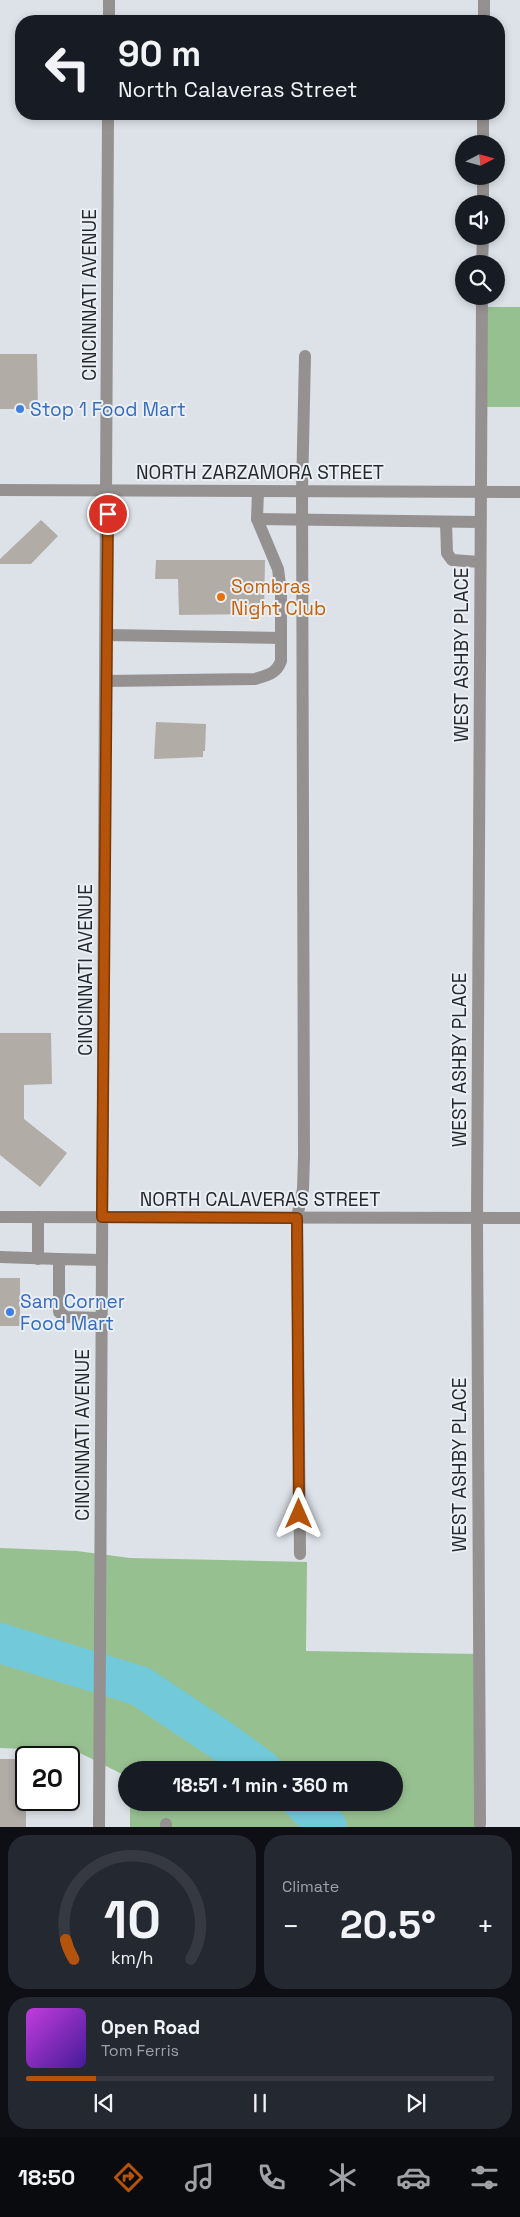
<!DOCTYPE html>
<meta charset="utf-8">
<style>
:root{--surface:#171b24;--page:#242831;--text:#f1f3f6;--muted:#9ea1a6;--line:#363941;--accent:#b45309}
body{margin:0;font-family:"Space Grotesk",sans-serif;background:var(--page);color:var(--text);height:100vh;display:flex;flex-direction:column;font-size:19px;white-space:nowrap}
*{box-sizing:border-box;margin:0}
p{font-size:16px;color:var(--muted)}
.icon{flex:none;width:28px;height:28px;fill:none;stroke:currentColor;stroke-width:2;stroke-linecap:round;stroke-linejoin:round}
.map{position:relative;height:1827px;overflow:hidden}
.details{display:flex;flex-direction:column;gap:8px;padding:8px;background:#0d0f14;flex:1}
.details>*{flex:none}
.banner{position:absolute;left:15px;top:15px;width:490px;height:105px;border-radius:20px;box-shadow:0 2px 8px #0003;background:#171b24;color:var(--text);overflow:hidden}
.needle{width:32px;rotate:84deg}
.controls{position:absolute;left:455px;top:135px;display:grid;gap:10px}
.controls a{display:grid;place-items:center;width:50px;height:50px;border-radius:50%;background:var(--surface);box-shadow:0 2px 8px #0003;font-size:25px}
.speed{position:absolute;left:15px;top:1746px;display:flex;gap:10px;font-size:25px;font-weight:700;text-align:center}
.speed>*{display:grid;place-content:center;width:65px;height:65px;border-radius:50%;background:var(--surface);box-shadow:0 2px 8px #0003;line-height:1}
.speed .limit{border:2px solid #111;border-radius:8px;background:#fff;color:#111}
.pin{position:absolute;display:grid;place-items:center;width:42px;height:42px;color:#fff;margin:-21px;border:2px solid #fff;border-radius:50%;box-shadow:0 1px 5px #0007}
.me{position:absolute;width:55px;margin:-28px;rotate:0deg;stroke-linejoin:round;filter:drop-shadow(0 0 4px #0008)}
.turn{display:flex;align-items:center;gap:18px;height:105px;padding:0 20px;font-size:22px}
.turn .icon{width:65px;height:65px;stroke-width:2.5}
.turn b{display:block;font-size:35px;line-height:42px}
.big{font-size:38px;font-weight:600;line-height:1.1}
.details .tile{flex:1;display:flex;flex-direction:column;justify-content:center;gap:8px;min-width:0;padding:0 18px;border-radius:20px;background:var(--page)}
.details .dial{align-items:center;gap:0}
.dial svg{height:130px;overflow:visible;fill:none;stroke:var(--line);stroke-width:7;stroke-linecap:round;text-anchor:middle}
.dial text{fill:var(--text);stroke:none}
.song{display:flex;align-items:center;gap:15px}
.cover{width:60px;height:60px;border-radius:8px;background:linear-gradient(135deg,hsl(290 70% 55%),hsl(260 70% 35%))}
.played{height:5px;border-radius:2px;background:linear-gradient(90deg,var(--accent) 15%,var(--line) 15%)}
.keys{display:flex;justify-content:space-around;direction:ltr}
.heat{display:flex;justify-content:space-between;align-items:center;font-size:28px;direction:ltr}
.details .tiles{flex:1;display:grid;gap:8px;grid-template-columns:1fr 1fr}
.tile:last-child{grid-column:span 2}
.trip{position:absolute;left:118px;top:1761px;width:285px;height:50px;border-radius:25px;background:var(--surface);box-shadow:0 2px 8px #0003;font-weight:600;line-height:50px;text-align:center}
.tabs{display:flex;height:80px;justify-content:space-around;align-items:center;background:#090b0e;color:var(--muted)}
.tabs .icon{width:35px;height:35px}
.tabs .current{color:var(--accent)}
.tabs b{font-size:22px;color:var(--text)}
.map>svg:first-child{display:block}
.green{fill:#97c091}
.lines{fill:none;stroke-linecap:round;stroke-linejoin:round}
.river{stroke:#72c9da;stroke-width:40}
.building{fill:#b1aca6}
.minor{stroke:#959191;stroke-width:12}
.route-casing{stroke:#753606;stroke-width:12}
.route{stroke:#b45309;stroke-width:9}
.shop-dot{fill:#3f7fe0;stroke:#eaeff5;stroke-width:2}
.food-dot{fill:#e8710a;stroke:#eaeff5;stroke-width:2}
.labels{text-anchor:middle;stroke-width:4;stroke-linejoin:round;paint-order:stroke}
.street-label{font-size:19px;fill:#252729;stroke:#eaeff5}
.shop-label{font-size:19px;fill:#366cbe;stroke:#eaeff5;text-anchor:start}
.food-label{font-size:19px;fill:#c56008;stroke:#eaeff5;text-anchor:start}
</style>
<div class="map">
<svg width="520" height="1827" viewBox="0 0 520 1827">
<rect width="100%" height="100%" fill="#dde2e8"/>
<g class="green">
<path d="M 482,307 L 520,307 L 520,407 L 481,407 Z"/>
<path d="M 0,1548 L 77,1551 L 130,1558 L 307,1562 L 306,1651 L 479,1654 L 482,1827 L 130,1827 L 130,1803 L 394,1802 L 394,1770 L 126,1770 L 126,1776 L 76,1751 L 0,1748 Z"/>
</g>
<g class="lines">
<g class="river">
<path d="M 0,1643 L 140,1686 L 221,1740 L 262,1770"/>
<path d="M 303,1802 L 327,1827"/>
</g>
</g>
<g class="building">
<path d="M 0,354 L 37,354 L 38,409 L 0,409 Z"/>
<path d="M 41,520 L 58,536 L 31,564 L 0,564 L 0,559 Z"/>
<path d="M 156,560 L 265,560 L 264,614 L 179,615 L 178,579 L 155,579 Z"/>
<path d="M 156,722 L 206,724 L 205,751 L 203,751 L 203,757 L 154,759 Z"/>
<path d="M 0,1033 L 51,1033 L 52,1084 L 24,1085 L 24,1119 L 67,1153 L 40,1187 L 0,1155 Z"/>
<rect x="0" y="1278" width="20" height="48"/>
<rect x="0" y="1759" width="26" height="68"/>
</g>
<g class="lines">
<g class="minor">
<path d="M 109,21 L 109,0"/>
<path d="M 484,21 L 484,0"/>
<path d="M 483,144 L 483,114"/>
<path d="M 483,204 L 483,176"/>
<path d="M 482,264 L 483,236"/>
<path d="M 0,490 L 520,492"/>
<path d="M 257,519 L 480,522"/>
<path d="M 446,522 L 447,553 L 452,560 L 480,562"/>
<path d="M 107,635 L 281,638"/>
<path d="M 106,681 L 255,679 C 268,675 276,674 281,661 L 281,592 L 278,569 L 257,519 L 258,491"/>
<path d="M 0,1217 L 520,1218"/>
<path d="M 0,1257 L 59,1259"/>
<path d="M 38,1259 L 38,1217"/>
<path d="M 101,1318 L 66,1317 L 59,1312 L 59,1259 L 102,1260"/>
<path d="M 300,1554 L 297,1217 L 303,1189 L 304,1156 L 302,491 L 305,356"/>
<path d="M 480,1824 L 477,1218 L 482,296"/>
<path d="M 99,1827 L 108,114"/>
<path d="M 166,1827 L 166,1824"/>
</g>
</g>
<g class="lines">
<g class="route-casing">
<path id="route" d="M 108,514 L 102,1217 L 297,1218 L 299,1514"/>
</g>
<use href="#route" class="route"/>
</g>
<g class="shop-dot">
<circle cx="20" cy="409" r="5"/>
<circle cx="10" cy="1312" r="5"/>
</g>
<circle class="food-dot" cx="221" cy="597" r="5"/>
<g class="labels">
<g class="street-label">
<text transform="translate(89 295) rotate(-90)" y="7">CINCINNATI AVENUE</text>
<text x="260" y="479">NORTH ZARZAMORA STREET</text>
<text transform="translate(461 655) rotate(-90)" y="7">WEST ASHBY PLACE</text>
<text transform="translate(85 970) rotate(-90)" y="7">CINCINNATI AVENUE</text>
<text transform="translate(459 1060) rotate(-90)" y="7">WEST ASHBY PLACE</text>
<text x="260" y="1206">NORTH CALAVERAS STREET</text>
<text transform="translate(82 1435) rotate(-90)" y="7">CINCINNATI AVENUE</text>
<text transform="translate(459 1465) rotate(-90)" y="7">WEST ASHBY PLACE</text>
</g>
<g class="shop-label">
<text x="30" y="416">Stop 1 Food Mart</text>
<text x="20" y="1308">Sam Corner<tspan x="20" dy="22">Food Mart</tspan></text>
</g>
<g class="food-label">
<text x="231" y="593">Sombras<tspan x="231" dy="22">Night Club</tspan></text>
</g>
</g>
</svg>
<div class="controls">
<a><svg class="needle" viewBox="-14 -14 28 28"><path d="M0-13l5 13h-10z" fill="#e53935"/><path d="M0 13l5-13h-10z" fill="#9ea1a6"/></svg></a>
<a><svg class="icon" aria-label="sound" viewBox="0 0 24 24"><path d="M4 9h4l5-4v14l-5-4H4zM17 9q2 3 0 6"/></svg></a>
<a><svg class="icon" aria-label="search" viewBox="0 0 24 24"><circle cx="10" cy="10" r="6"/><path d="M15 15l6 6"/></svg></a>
</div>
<div class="speed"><div class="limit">20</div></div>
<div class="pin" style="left:108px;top:514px;background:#d93025"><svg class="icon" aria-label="arrive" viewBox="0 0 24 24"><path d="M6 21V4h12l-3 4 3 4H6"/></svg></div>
<svg class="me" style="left:299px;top:1514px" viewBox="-20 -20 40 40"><path d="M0-17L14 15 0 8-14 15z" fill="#b45309" stroke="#fff" stroke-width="4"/></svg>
<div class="trip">18:51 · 1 min · 360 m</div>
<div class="banner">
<div class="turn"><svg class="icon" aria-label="left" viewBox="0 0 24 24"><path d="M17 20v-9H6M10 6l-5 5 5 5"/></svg><div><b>90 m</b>North Calaveras Street</div></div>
</div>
</div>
<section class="details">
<div class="tiles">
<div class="tile dial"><svg viewBox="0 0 100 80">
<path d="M14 69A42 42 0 1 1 86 69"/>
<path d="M14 69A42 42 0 0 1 9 57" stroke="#b45309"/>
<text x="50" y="56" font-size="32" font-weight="700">10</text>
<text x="50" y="72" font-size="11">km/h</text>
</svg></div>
<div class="tile"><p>Climate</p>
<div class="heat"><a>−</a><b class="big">20.5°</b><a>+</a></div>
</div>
<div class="tile">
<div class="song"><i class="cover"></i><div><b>Open Road</b><p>Tom Ferris</p></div></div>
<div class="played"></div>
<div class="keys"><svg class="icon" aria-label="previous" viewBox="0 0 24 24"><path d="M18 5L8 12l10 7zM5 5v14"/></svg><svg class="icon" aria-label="pause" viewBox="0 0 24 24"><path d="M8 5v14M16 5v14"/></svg><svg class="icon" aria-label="next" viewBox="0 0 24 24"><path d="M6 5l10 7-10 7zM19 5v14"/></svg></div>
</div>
</div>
</section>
<nav class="tabs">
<b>18:50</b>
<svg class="icon current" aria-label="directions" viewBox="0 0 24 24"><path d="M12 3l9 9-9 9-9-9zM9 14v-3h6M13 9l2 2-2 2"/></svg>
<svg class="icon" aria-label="music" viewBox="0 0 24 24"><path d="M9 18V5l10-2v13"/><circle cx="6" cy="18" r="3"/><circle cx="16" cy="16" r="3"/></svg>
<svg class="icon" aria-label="phone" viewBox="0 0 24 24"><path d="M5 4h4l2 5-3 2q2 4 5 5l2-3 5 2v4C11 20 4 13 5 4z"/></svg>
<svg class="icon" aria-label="climate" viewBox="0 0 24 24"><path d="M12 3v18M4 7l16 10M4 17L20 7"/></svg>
<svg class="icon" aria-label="car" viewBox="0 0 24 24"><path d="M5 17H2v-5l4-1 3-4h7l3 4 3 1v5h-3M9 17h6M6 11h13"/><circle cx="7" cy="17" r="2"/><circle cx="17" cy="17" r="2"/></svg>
<svg class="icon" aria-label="filters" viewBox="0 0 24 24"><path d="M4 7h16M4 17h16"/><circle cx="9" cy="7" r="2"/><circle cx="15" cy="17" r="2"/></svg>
</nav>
